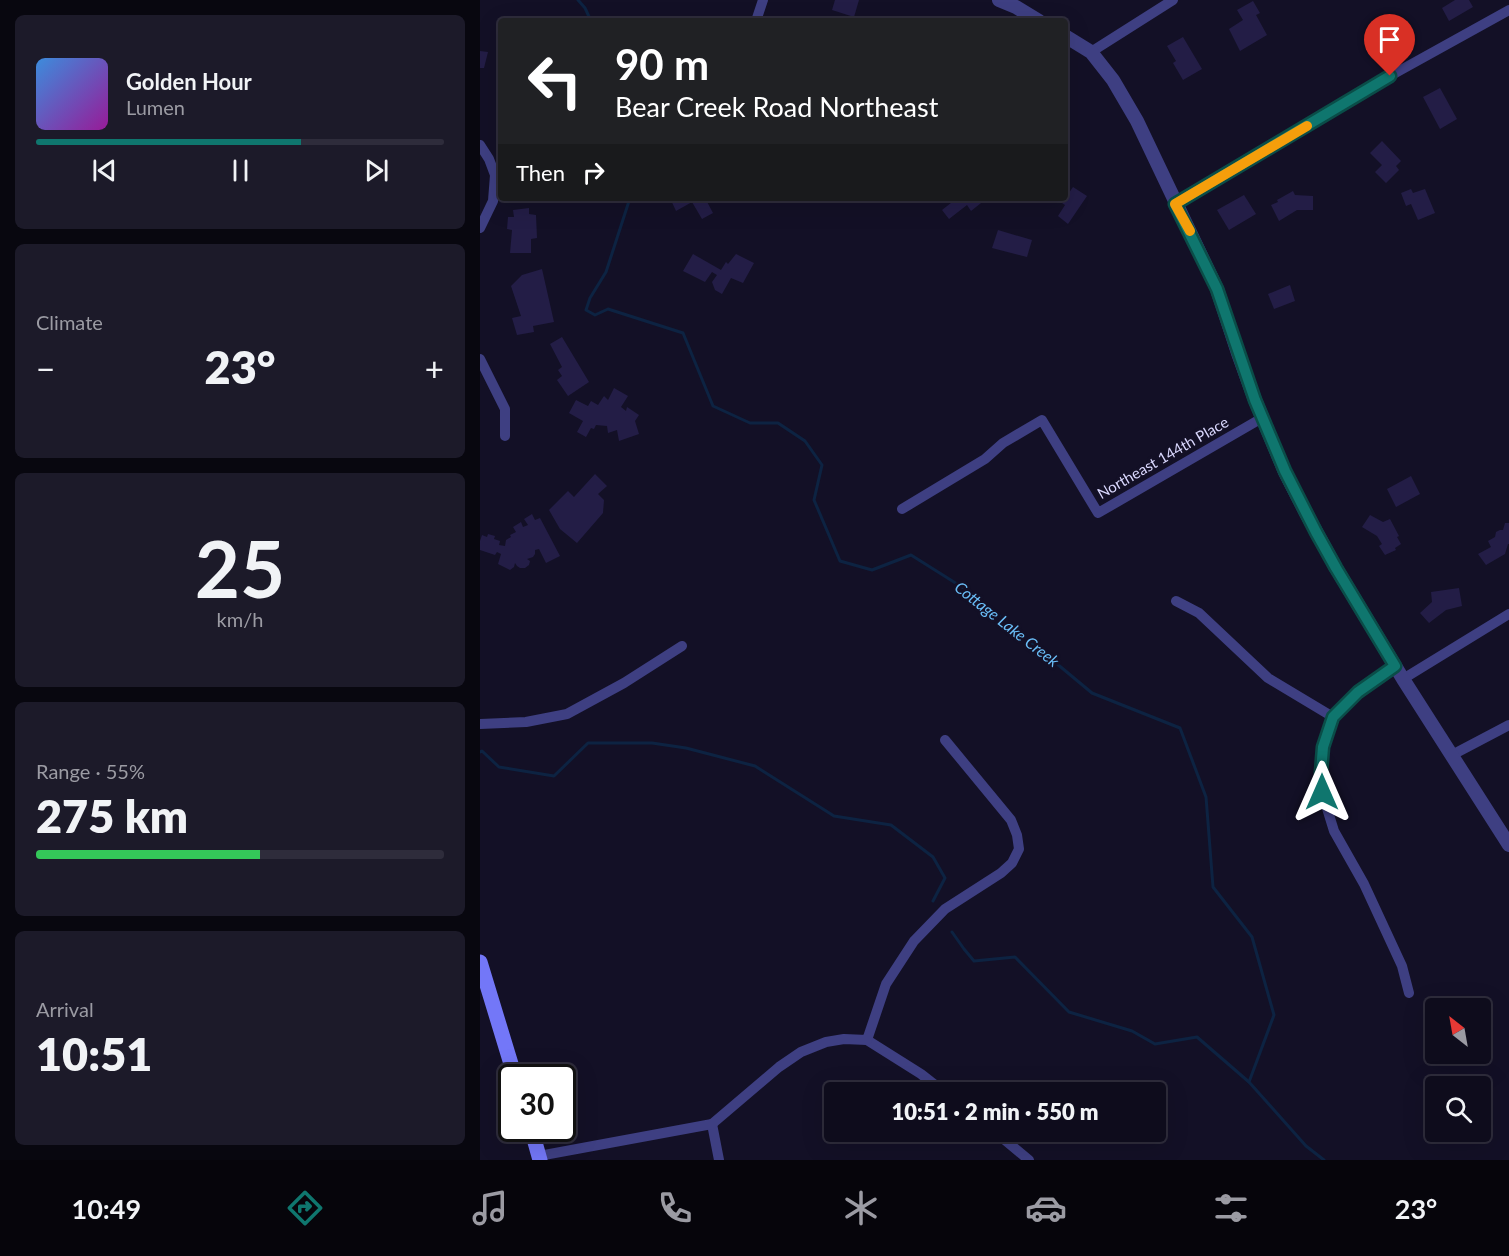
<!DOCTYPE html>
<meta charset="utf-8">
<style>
:root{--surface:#0e0c1c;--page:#1c1a29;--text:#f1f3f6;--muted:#9b9ba3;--line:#2e2c3b;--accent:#0f766e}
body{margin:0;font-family:Lato,sans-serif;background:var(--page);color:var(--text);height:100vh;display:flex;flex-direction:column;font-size:22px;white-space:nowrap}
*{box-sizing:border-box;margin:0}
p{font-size:20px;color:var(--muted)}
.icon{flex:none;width:33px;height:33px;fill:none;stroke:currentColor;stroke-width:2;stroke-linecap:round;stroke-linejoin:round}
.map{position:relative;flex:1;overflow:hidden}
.side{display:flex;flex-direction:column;gap:15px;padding:15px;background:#08070f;width:480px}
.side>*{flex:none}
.hud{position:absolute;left:18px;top:18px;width:570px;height:183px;border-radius:6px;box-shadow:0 6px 24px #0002,0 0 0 2px var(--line);background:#202124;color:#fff;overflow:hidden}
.needle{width:39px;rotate:329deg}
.buttons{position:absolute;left:945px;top:998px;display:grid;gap:12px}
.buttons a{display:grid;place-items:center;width:66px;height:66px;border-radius:6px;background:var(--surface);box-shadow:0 6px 24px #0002,0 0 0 2px var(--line);font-size:30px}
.speed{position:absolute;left:18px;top:1064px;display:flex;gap:12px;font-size:30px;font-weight:700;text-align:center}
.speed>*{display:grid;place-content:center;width:78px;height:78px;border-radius:50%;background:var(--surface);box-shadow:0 6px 24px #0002,0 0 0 2px var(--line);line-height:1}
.speed .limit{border:3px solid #111;border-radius:9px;background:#fff;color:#111}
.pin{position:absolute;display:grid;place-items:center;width:51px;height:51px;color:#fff;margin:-62px -26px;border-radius:50% 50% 50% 0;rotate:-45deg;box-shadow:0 0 6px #0007}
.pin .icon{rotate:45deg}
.me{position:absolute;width:66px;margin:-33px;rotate:0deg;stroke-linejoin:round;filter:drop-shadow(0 0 4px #0008)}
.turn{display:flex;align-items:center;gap:21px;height:126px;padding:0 18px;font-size:27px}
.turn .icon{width:78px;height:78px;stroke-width:2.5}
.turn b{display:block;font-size:42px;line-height:51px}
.then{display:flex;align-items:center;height:57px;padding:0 18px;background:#0003;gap:12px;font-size:22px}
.big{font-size:45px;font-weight:800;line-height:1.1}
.side .widget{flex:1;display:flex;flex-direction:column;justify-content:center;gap:9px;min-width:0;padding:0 21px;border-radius:9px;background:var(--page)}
.side .dial{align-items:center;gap:0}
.dial b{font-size:78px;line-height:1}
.song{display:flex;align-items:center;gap:18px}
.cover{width:72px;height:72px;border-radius:9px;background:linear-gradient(135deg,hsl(210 70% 55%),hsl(300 70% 35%))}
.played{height:6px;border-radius:3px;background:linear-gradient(90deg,var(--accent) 65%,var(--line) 65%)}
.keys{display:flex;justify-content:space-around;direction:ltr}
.heat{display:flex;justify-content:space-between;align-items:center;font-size:33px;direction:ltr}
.charge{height:9px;border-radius:4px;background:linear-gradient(90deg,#34c759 55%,var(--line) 0)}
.trip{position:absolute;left:344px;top:1082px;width:342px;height:60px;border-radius:6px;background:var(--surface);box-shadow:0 6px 24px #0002,0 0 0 2px var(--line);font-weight:800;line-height:60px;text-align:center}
.dock{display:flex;height:96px;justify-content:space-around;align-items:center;background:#06050b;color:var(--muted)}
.dock .icon{width:42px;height:42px}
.dock .on{color:var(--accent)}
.dock b{font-size:27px;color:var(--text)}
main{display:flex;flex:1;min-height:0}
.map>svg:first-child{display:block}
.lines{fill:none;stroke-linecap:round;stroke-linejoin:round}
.stream{stroke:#0d2342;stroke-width:3}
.building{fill:#231d46}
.minor{stroke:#3e3f82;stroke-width:10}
.tertiary{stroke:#3e3f82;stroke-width:14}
.secondary{stroke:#7377f8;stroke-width:15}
.route-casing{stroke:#0a4d48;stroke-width:15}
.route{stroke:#0f766e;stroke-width:10}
.slow{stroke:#f59e0b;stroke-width:10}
.labels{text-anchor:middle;stroke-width:6;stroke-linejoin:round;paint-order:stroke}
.street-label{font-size:15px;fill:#d9d7fd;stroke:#131026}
.water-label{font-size:16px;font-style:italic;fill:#6abef8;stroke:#131026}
</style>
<main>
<section class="side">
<div class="widget">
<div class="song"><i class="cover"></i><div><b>Golden Hour</b><p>Lumen</p></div></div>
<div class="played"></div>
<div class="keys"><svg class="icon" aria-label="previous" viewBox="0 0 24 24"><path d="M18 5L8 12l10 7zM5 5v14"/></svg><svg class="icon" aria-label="pause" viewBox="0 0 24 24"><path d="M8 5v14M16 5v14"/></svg><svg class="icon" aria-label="next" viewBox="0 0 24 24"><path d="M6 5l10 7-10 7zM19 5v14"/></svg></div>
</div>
<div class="widget"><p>Climate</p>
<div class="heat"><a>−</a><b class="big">23°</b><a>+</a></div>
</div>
<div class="widget dial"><b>25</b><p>km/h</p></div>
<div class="widget"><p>Range · 55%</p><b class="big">275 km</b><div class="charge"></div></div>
<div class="widget"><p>Arrival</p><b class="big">10:51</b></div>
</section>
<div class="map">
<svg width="1029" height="1160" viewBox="0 0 1029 1160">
<rect width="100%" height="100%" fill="#131026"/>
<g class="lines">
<g class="stream">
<path d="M 98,0 L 105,8 L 111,21"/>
<path d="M 150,198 L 126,272 L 110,298 L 106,310 L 115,315 L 128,309 L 203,333 L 233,406 L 270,423 L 298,423 L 325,441 L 342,465 L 334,500 L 360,561 L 392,570 L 431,555 L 493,594 L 612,693 L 700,728 L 726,797 L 733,887 L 772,937 L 794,1015 L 769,1082 L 826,1146 L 844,1160"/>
<path d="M 0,752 L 2,751 L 19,767 L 74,776 L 108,743 L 172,743 L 206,748 L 275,766 L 354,816 L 411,825 L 453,857 L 465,878 L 453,901"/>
<path d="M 472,932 L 484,949 L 494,961 L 535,957 L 589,1012 L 652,1031 L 675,1044 L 717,1037 L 769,1082"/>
</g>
</g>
<g class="building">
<path d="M 355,0 L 379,0 L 374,17 L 352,10 Z"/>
<path d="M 975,0 L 989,0 L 993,7 L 969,21 L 962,8 Z"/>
<path d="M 773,1 L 780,13 L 776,15 L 787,35 L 760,51 L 749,29 L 763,20 L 757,10 Z"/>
<path d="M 703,37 L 722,69 L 703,80 L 693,63 L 696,61 L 687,46 Z"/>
<path d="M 0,51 L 8,52 L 4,68 L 0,68 Z"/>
<path d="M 960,88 L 977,119 L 960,129 L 943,97 Z"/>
<path d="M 902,141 L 921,161 L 916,166 L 919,170 L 906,183 L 895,172 L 902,165 L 890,153 Z"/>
<path d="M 593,187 L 607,196 L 588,224 L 578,216 L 585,205 L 582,203 Z"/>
<path d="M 931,189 L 933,193 L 945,189 L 955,213 L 938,220 L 931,204 L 926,206 L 921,193 Z"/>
<path d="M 813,191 L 815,195 L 833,196 L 833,210 L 817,210 L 799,221 L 791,205 L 798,202 L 797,200 Z"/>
<path d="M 764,195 L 776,214 L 749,230 L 737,210 Z"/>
<path d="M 190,198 L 225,198 L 233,213 L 222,219 L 212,202 L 196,211 Z"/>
<path d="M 475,198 L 497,198 L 501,203 L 491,211 L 487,205 L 469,219 L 462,210 L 476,199 Z"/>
<path d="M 49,208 L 49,214 L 56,215 L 57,238 L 51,239 L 51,253 L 30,253 L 32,230 L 27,229 L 28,217 L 34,217 L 33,210 Z"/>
<path d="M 518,230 L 552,240 L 547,257 L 512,248 Z"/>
<path d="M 213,254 L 241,270 L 246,262 L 248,264 L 256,254 L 274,263 L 263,283 L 251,278 L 242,294 L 235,290 L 232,282 L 237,275 L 232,272 L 225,282 L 203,271 Z"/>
<path d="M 62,269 L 74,322 L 53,326 L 54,332 L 37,335 L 32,318 L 41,316 L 31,286 L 42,275 Z"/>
<path d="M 810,285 L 815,301 L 794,309 L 788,294 Z"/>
<path d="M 82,337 L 109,382 L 88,396 L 77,380 L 82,376 L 78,370 L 82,367 L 70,344 Z"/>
<path d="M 134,388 L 148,396 L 141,407 L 146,411 L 147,407 L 159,415 L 155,421 L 159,434 L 139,441 L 137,430 L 128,433 L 127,426 L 116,425 L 114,429 L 111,428 L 106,437 L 97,432 L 103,421 L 89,413 L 96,400 L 108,406 L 111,401 L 118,405 L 124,396 L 128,400 Z"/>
<path d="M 115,474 L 127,486 L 118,494 L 124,500 L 123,513 L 97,543 L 80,529 L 69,510 L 88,491 L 94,497 Z"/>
<path d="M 931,476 L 940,494 L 916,507 L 907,489 Z"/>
<path d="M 52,514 L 55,520 L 60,518 L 80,556 L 66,563 L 59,549 L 55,550 L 55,554 L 53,557 L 47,559 L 50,561 L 49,565 L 45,568 L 40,568 L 37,566 L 35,563 L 34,567 L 30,570 L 18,564 L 21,554 L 17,552 L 15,555 L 0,550 L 0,541 L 2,535 L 7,537 L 8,534 L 15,536 L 14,539 L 20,541 L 19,545 L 25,546 L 26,540 L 31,537 L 30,535 L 36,532 L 33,527 L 41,522 L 43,527 L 48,525 L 44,519 Z"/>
<path d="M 890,515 L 903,522 L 910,519 L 919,536 L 917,537 L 921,544 L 915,548 L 916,550 L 905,555 L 899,546 L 902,544 L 897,536 L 882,527 Z"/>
<path d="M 1025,523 L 1029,523 L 1029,544 L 1028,544 L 1025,554 L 1006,565 L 998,554 L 1011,547 L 1008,541 L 1015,537 L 1016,532 L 1020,530 L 1023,530 Z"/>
<path d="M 979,588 L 982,606 L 966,610 L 949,623 L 940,613 L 952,602 L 951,592 Z"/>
</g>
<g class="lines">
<g class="minor">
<path d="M 276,21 L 283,0"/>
<path d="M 611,52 L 693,0"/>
<path d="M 0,145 L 9,159 L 15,175 L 13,201 L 0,228"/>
<path d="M 695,204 L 910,76 L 1029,10"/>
<path d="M 0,359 L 25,409 L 25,436"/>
<path d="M 422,509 L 505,459 L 523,443 L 562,420 L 618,513 L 782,418"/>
<path d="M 696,601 L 719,613 L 788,678 L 853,717"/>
<path d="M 915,666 L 878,692 L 853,717 L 843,747 L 841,772 L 842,792 L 854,831 L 884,884 L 922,966 L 929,993"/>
<path d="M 923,679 L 1029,614"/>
<path d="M 0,724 L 46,722 L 87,714 L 144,683 L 202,646"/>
<path d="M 972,755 L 1029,725"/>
<path d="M 387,1040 L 441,1074 L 464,1092"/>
<path d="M 232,1124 L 239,1160"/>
<path d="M 514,1131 L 549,1160"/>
<path d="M 59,1156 L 232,1124 L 299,1067 L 321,1052 L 346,1042 L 364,1039 L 387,1040 L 406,984 L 434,941 L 465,909 L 521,873 L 532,863 L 539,849 L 537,835 L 531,820 L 465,740"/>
</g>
<g class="tertiary">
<path d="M 519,0 L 536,7 L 559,21"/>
<path d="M 585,36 L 611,52 L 633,80 L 657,121 L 737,289 L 758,353 L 775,400 L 805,472 L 826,513 L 856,568 L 923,679 L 1029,845"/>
</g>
<g class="secondary">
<path d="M 0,962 L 35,1077"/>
<path d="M 51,1128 L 60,1160"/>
</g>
</g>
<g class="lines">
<g class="route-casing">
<path id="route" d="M 842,792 L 841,772 L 843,747 L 853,717 L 878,692 L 915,666 L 856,568 L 836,532 L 805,471 L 775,400 L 737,289 L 695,204 L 910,76"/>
</g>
<use href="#route" class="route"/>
<path class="slow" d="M 710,231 L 695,204 L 827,126"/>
</g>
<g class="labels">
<g class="street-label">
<text transform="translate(683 458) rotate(-30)" y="5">Northeast 144th Place</text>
</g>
<g class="water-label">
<text transform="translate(527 624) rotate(38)" y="6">Cottage Lake Creek</text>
</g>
</g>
</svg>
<div class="buttons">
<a><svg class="needle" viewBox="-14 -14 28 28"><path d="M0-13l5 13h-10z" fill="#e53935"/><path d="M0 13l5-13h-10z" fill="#9b9ba3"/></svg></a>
<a><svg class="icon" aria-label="search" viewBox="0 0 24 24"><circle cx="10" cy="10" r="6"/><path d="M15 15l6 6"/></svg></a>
</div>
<div class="speed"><div class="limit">30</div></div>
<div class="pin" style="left:910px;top:76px;background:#d93025"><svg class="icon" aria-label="arrive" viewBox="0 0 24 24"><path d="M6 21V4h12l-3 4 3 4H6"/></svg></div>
<svg class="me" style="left:842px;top:792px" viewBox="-20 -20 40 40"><path d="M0-17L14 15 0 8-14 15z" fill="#0f766e" stroke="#fff" stroke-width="4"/></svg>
<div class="trip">10:51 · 2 min · 550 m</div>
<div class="hud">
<div class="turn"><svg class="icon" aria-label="left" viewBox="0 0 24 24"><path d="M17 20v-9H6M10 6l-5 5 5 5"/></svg><div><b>90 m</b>Bear Creek Road Northeast</div></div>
<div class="then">Then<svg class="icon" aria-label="right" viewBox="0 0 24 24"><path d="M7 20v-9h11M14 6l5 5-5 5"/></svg></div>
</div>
</div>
</main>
<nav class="dock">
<b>10:49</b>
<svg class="icon on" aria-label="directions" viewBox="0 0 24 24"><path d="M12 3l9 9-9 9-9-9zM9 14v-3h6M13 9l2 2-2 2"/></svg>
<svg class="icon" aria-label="music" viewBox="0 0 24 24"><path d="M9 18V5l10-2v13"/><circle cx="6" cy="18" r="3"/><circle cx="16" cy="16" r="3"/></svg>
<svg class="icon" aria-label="phone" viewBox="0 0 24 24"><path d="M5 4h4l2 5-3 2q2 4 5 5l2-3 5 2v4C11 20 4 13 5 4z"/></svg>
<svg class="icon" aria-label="climate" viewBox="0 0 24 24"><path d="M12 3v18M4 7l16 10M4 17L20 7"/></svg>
<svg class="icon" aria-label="car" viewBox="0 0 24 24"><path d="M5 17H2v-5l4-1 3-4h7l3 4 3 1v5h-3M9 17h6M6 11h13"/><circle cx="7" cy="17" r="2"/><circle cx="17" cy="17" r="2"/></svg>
<svg class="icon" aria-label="filters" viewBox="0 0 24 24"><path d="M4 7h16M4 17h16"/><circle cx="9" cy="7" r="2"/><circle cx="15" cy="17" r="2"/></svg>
<b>23°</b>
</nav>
